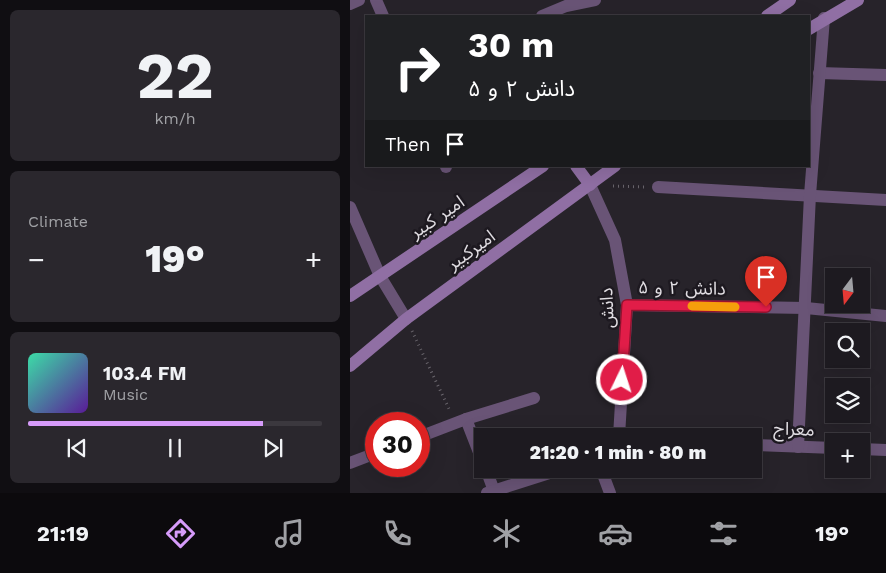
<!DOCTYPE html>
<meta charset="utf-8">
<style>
:root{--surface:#1d1a20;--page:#2a272d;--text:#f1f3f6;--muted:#a0a1a5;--line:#3b383e;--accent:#d69bfa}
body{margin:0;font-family:"Work Sans","Noto Sans Arabic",sans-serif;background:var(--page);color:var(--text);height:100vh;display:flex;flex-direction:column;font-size:19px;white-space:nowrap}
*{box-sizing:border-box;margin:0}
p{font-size:16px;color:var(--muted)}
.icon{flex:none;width:28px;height:28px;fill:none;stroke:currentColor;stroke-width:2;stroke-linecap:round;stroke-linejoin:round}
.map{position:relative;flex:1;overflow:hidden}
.panel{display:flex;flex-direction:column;gap:10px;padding:10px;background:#100e12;width:350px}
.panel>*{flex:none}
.top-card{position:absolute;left:15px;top:15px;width:445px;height:152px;border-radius:0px;box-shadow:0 5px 20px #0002,0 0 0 1px var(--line);background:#202124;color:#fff;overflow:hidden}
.needle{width:32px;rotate:196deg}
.fabs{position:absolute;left:475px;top:268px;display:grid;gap:10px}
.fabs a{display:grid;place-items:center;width:45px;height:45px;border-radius:0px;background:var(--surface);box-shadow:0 5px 20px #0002,0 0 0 1px var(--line);font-size:25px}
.speed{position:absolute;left:15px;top:412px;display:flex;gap:10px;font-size:25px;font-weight:700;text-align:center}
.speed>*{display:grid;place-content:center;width:65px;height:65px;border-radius:50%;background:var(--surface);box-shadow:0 5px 20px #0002,0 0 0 1px var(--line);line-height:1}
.speed .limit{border:8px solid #d22;background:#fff;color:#111}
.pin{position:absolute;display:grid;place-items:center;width:42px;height:42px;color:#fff;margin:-51px -21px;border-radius:50% 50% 50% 0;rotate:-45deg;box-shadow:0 0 5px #0007}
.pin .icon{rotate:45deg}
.me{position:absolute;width:55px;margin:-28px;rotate:4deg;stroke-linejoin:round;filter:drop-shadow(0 0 4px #0008)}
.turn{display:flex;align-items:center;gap:18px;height:105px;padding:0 20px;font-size:22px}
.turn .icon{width:65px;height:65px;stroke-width:2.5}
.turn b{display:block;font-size:35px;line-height:42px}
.then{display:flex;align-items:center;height:48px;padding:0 20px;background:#0003;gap:10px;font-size:19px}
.big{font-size:38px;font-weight:800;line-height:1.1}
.panel .tile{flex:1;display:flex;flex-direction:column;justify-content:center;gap:8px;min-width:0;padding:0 18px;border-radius:8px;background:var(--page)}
.panel .dial{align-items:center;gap:0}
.dial b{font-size:65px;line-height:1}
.song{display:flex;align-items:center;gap:15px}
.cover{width:60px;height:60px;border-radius:8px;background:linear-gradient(135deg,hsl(160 70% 55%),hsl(270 70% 35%))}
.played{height:5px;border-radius:2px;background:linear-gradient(90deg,var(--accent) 80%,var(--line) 80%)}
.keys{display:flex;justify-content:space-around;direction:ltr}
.heat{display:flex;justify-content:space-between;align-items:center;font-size:28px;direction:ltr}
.trip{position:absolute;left:124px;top:428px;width:288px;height:50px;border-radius:0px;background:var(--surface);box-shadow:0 5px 20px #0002,0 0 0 1px var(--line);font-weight:800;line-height:50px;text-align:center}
.menu{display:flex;height:80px;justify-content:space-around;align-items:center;background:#0c0a0d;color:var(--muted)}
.menu .icon{width:35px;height:35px}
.menu .selected{color:var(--accent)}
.menu b{font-size:22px;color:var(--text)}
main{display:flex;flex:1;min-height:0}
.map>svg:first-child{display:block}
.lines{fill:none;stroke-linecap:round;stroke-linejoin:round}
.path{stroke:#69656c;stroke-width:3;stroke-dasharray:1 4;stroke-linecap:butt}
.street{stroke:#695476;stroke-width:12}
.secondary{stroke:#906fa4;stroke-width:12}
.route-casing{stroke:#92132f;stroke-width:12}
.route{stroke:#e11d48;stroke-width:9}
.slow{stroke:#f59e0b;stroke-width:9}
.labels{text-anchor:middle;stroke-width:5;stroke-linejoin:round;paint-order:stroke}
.street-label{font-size:18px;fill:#e1dee3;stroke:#1d1920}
</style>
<main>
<section class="panel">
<div class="tile dial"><b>22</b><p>km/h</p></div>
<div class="tile"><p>Climate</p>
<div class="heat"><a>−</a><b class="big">19°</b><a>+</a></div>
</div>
<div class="tile">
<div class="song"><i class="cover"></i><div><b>103.4 FM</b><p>Music</p></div></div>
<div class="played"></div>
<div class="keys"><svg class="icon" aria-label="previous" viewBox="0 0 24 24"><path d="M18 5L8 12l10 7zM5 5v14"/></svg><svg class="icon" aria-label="pause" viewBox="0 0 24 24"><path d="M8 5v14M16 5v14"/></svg><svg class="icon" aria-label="next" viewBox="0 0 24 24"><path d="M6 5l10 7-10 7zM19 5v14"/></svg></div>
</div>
</section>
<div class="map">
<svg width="536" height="493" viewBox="0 0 536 493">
<rect width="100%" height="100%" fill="#27232a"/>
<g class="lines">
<g class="path">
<path d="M 263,186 L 295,187"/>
<path d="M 62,331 L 100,411"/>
</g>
<g class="street">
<path d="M 26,0 L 33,16"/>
<path d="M 0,4 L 9,0"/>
<path d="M 192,16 L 216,6 L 245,0"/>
<path d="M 469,73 L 536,75"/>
<path d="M 96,166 L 96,167"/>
<path d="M 240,185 L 265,240 L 277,305 L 269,436"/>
<path d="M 308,187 L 536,200"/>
<path d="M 0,207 L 30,276 L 56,319"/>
<path d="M 277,305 L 456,308 L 536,316"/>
<path d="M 116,419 L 184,398"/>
<path d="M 69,437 L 116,419 L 132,460"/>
<path d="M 402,445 L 484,448"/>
<path d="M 448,447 L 460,195 L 474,18"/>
<path d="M 511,449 L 536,450"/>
<path d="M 0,463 L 26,453"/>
<path d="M 136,469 L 144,491"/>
<path d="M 251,469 L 260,493"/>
<path d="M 137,493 L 212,469"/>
</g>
<g class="secondary">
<path d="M 417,16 L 440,0"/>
<path d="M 459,29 L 508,0"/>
<path d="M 226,166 L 240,185"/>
<path d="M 0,296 L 193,166"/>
<path d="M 0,366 L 56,319 L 265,166"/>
</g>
</g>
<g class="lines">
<g class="route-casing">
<path id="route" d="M 272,380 L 277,305 L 416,307"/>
</g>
<use href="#route" class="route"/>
<path class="slow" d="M 342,306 L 385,307"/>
</g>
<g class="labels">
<g class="street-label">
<text transform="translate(87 217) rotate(-34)" y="6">امیر کبیر</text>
<text transform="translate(121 250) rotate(-36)" y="6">امیرکبیر</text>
<text transform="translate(332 288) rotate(1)" y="6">دانش ۲ و ۵</text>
<text transform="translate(257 308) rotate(-92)" y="6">دانش</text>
<text transform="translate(444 429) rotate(2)" y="6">معراج</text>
</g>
</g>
</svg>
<div class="fabs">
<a><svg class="needle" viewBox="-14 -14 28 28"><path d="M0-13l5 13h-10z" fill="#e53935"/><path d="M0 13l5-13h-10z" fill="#a0a1a5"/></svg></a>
<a><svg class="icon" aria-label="search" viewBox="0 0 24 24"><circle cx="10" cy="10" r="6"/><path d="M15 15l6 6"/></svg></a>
<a><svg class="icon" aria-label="layers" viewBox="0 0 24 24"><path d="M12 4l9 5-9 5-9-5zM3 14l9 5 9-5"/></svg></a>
<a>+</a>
</div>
<div class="speed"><div class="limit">30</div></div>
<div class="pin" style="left:416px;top:307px;background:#d93025"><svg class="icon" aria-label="arrive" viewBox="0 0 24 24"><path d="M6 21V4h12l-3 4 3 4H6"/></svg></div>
<svg class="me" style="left:272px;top:380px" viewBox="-20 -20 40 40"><circle r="17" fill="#e11d48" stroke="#fff" stroke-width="3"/><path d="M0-11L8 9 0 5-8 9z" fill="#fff"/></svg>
<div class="trip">21:20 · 1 min · 80 m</div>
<div class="top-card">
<div class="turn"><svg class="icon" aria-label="right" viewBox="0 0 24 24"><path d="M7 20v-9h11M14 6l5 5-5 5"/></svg><div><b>30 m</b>دانش ۲ و ۵</div></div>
<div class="then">Then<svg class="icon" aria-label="arrive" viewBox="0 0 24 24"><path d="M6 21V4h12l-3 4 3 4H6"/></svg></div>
</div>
</div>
</main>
<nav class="menu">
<b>21:19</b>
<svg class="icon selected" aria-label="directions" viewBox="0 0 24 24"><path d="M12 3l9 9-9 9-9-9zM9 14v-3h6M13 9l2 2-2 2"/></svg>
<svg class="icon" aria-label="music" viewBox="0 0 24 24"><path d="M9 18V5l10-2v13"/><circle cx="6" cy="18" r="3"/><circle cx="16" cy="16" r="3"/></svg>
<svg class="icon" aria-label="phone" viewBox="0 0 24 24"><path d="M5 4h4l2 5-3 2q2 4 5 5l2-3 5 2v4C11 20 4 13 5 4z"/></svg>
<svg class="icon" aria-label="climate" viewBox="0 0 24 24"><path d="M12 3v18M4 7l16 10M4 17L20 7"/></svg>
<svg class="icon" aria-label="car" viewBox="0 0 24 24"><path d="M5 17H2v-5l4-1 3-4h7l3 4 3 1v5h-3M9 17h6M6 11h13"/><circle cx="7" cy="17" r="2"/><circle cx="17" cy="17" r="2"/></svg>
<svg class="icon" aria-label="filters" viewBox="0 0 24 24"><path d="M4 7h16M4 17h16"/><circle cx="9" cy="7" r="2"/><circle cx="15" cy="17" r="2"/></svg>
<b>19°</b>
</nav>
